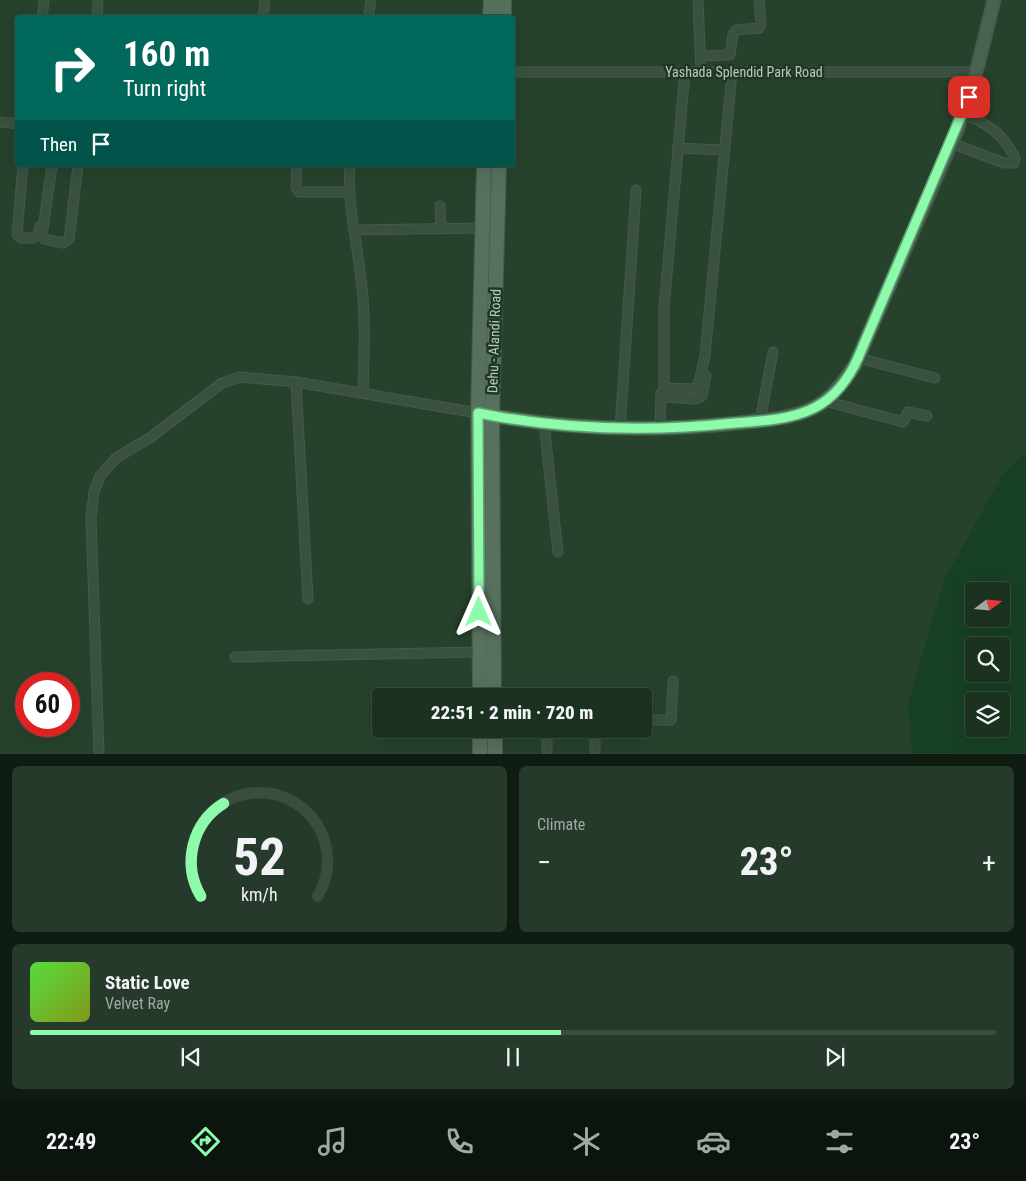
<!DOCTYPE html>
<meta charset="utf-8">
<style>
:root{--surface:#1c3221;--page:#253a2a;--text:#f1f3f6;--muted:#a0aaa5;--line:#3a4d3f;--accent:#8efaac}
body{margin:0;font-family:"Roboto Condensed",sans-serif;background:var(--page);color:var(--text);height:100vh;display:flex;flex-direction:column;font-size:19px;white-space:nowrap}
*{box-sizing:border-box;margin:0}
p{font-size:16px;color:var(--muted)}
.icon{flex:none;width:28px;height:28px;fill:none;stroke:currentColor;stroke-width:2;stroke-linecap:round;stroke-linejoin:round}
.map{position:relative;height:754px;overflow:hidden}
.panel{display:flex;flex-direction:column;gap:12px;padding:12px;background:#0f1c12;flex:1}
.panel>*{flex:none}
.top-card{position:absolute;left:15px;top:15px;width:500px;height:152px;border-radius:5px;box-shadow:0 5px 20px #0002,0 0 0 1px var(--line);background:#00695c;color:#fff;overflow:hidden}
.needle{width:32px;rotate:74deg}
.buttons{position:absolute;left:965px;top:582px;display:grid;gap:10px}
.buttons a{display:grid;place-items:center;width:45px;height:45px;border-radius:5px;background:var(--surface);box-shadow:0 5px 20px #0002,0 0 0 1px var(--line);font-size:25px}
.speed{position:absolute;left:15px;top:672px;display:flex;gap:10px;font-size:25px;font-weight:700;text-align:center}
.speed>*{display:grid;place-content:center;width:65px;height:65px;border-radius:50%;background:var(--surface);box-shadow:0 5px 20px #0002,0 0 0 1px var(--line);line-height:1}
.speed .limit{border:8px solid #d22;background:#fff;color:#111}
.pin{position:absolute;display:grid;place-items:center;width:42px;height:42px;color:#fff;margin:-21px;border-radius:10px;box-shadow:0 2px 8px #0006}
.me{position:absolute;width:55px;margin:-28px;rotate:0deg;stroke-linejoin:round;filter:drop-shadow(0 0 4px #0008)}
.turn{display:flex;align-items:center;gap:18px;height:105px;padding:0 25px;font-size:22px}
.turn .icon{width:65px;height:65px;stroke-width:2.5}
.turn b{display:block;font-size:35px;line-height:42px}
.then{display:flex;align-items:center;height:48px;padding:0 25px;background:#0003;gap:10px;font-size:19px}
.big{font-size:38px;font-weight:800;line-height:1.1}
.panel .widget{flex:1;display:flex;flex-direction:column;justify-content:center;gap:8px;min-width:0;padding:0 18px;border-radius:8px;background:var(--page)}
.panel .dial{align-items:center;gap:0}
.dial svg{height:130px;overflow:visible;fill:none;stroke:var(--line);stroke-width:7;stroke-linecap:round;text-anchor:middle}
.dial text{fill:var(--text);stroke:none}
.song{display:flex;align-items:center;gap:15px}
.cover{width:60px;height:60px;border-radius:8px;background:linear-gradient(135deg,hsl(110 70% 55%),hsl(70 70% 35%))}
.played{height:5px;border-radius:2px;background:linear-gradient(90deg,var(--accent) 55%,var(--line) 55%)}
.keys{display:flex;justify-content:space-around;direction:ltr}
.heat{display:flex;justify-content:space-between;align-items:center;font-size:28px;direction:ltr}
.panel .tiles{flex:1;display:grid;gap:12px;grid-template-columns:1fr 1fr}
.widget:last-child{grid-column:span 2}
.trip{position:absolute;left:372px;top:688px;width:280px;height:50px;border-radius:5px;background:var(--surface);box-shadow:0 5px 20px #0002,0 0 0 1px var(--line);font-weight:800;line-height:50px;text-align:center}
.menu{display:flex;height:80px;justify-content:space-around;align-items:center;background:#0b140d;color:var(--muted)}
.menu .icon{width:35px;height:35px}
.menu .selected{color:var(--accent)}
.menu b{font-size:22px;color:var(--text)}
.map>svg:first-child{display:block}
.water{fill:#184022;fill-rule:evenodd}
.lines{fill:none;stroke-linecap:round;stroke-linejoin:round}
.street-casing{stroke:#445b4a;stroke-width:11}
.secondary-casing{stroke:#445b4a;stroke-width:15}
.primary-casing{stroke:#445b4a;stroke-width:16}
.street{stroke:#3a5140;stroke-width:9}
.secondary{stroke:#486450;stroke-width:12}
.primary{stroke:#58715e;stroke-width:14}
.route-casing{stroke:#5ca270;stroke-width:12}
.route{stroke:#8efaac;stroke-width:9}
.labels{text-anchor:middle;stroke-width:5;stroke-linejoin:round;paint-order:stroke}
.street-label{font-size:14px;fill:#b7cbbd;stroke:#1f3725}
</style>
<div class="map">
<svg width="1026" height="754" viewBox="0 0 1026 754">
<rect width="100%" height="100%" fill="#26422c"/>
<path class="water" d="M 1026,452 L 1026,753 L 912,753 L 908,704 L 944,580 L 1003,474 ZM 974,591 L 1001,591 L 1001,619 L 974,619 ZM 974,646 L 1001,646 L 1001,674 L 974,674 ZM 974,701 L 1001,701 L 1001,729 L 974,729 Z"/>
<g class="lines">
<g class="street-casing">
<g id="street">
<path d="M 698,0 L 701,72"/>
<path d="M 42,18 L 44,0"/>
<path d="M 97,18 L 98,0"/>
<path d="M 263,18 L 265,0"/>
<path d="M 368,18 L 371,0"/>
<path d="M 701,56 L 730,55 L 733,34 L 736,30 L 759,28 L 761,24 L 759,0"/>
<path d="M 685,71 L 664,308 L 664,386 L 667,388 L 693,389 L 698,386 L 705,356 L 732,73"/>
<path d="M 512,72 L 976,72"/>
<path d="M 0,122 L 18,124"/>
<path d="M 951,143 L 1004,163 L 1014,163 L 1015,158 C 1003,134 988,123 962,114"/>
<path d="M 677,148 L 724,150"/>
<path d="M 23,165 L 17,234 L 21,238 L 33,238 L 39,234 L 40,226"/>
<path d="M 52,165 L 42,236 L 44,239 L 63,243 L 69,239 L 78,165"/>
<path d="M 297,165 L 296,187 L 299,192 L 349,192"/>
<path d="M 350,165 C 347,204 357,241 361,279 C 366,317 364,355 363,393"/>
<path d="M 440,206 L 441,228"/>
<path d="M 354,230 L 482,228"/>
<path d="M 858,358 L 935,378"/>
<path d="M 296,382 L 308,599"/>
<path d="M 661,397 L 696,399 L 702,396 L 706,376"/>
<path d="M 825,401 L 903,422 L 908,412 L 927,416"/>
<path d="M 760,421 L 773,352"/>
<path d="M 544,423 L 558,552"/>
<path d="M 620,429 L 636,190"/>
<path d="M 660,429 L 661,393"/>
<path d="M 235,657 L 479,652"/>
<path d="M 644,720 L 671,720 L 673,681"/>
<path d="M 595,729 L 595,754"/>
<path d="M 99,754 L 91,518 L 94,492 L 100,476 L 116,458 L 151,437 L 222,383 L 240,377 L 296,382 L 478,413"/>
<path d="M 547,754 L 547,729"/>
</g>
</g>
<g class="secondary-casing">
<path id="secondary" d="M 484,414 C 569,430 653,432 738,423 C 763,420 791,419 813,408 C 832,399 843,382 855,365 L 957,130 L 978,65 L 994,0"/>
</g>
<g class="primary-casing">
<g id="primary">
<path d="M 490,18 L 491,0"/>
<path d="M 504,18 L 504,0"/>
<path d="M 480,696 L 478,413 L 484,165"/>
<path d="M 494,696 L 492,416 L 499,165"/>
<path d="M 480,729 L 480,754"/>
<path d="M 495,729 L 495,754"/>
</g>
</g>
<use href="#street" class="street"/>
<use href="#secondary" class="secondary"/>
<use href="#primary" class="primary"/>
</g>
<g class="lines">
<g class="route-casing">
<path id="route" d="M 479,612 L 478,413 C 563,430 649,432 735,423 C 761,421 790,420 814,408 C 834,398 849,378 858,358 L 969,97"/>
</g>
<use href="#route" class="route"/>
</g>
<g class="labels">
<g class="street-label">
<text x="744" y="77">Yashada Splendid Park Road</text>
<text transform="translate(494 341) rotate(-88)" y="5">Dehu - Alandi Road</text>
</g>
</g>
</svg>
<div class="buttons">
<a><svg class="needle" viewBox="-14 -14 28 28"><path d="M0-13l5 13h-10z" fill="#e53935"/><path d="M0 13l5-13h-10z" fill="#a0aaa5"/></svg></a>
<a><svg class="icon" aria-label="search" viewBox="0 0 24 24"><circle cx="10" cy="10" r="6"/><path d="M15 15l6 6"/></svg></a>
<a><svg class="icon" aria-label="layers" viewBox="0 0 24 24"><path d="M12 4l9 5-9 5-9-5zM3 14l9 5 9-5"/></svg></a>
</div>
<div class="speed"><div class="limit">60</div></div>
<div class="pin" style="left:969px;top:97px;background:#d93025"><svg class="icon" aria-label="arrive" viewBox="0 0 24 24"><path d="M6 21V4h12l-3 4 3 4H6"/></svg></div>
<svg class="me" style="left:479px;top:612px" viewBox="-20 -20 40 40"><path d="M0-17L14 15 0 8-14 15z" fill="#8efaac" stroke="#fff" stroke-width="4"/></svg>
<div class="trip">22:51 · 2 min · 720 m</div>
<div class="top-card">
<div class="turn"><svg class="icon" aria-label="right" viewBox="0 0 24 24"><path d="M7 20v-9h11M14 6l5 5-5 5"/></svg><div><b>160 m</b>Turn right</div></div>
<div class="then">Then<svg class="icon" aria-label="arrive" viewBox="0 0 24 24"><path d="M6 21V4h12l-3 4 3 4H6"/></svg></div>
</div>
</div>
<section class="panel">
<div class="tiles">
<div class="widget dial"><svg viewBox="0 0 100 80">
<path d="M14 69A42 42 0 1 1 86 69"/>
<path d="M14 69A42 42 0 0 1 28 12" stroke="#8efaac"/>
<text x="50" y="56" font-size="32" font-weight="700">52</text>
<text x="50" y="72" font-size="11">km/h</text>
</svg></div>
<div class="widget"><p>Climate</p>
<div class="heat"><a>−</a><b class="big">23°</b><a>+</a></div>
</div>
<div class="widget">
<div class="song"><i class="cover"></i><div><b>Static Love</b><p>Velvet Ray</p></div></div>
<div class="played"></div>
<div class="keys"><svg class="icon" aria-label="previous" viewBox="0 0 24 24"><path d="M18 5L8 12l10 7zM5 5v14"/></svg><svg class="icon" aria-label="pause" viewBox="0 0 24 24"><path d="M8 5v14M16 5v14"/></svg><svg class="icon" aria-label="next" viewBox="0 0 24 24"><path d="M6 5l10 7-10 7zM19 5v14"/></svg></div>
</div>
</div>
</section>
<nav class="menu">
<b>22:49</b>
<svg class="icon selected" aria-label="directions" viewBox="0 0 24 24"><path d="M12 3l9 9-9 9-9-9zM9 14v-3h6M13 9l2 2-2 2"/></svg>
<svg class="icon" aria-label="music" viewBox="0 0 24 24"><path d="M9 18V5l10-2v13"/><circle cx="6" cy="18" r="3"/><circle cx="16" cy="16" r="3"/></svg>
<svg class="icon" aria-label="phone" viewBox="0 0 24 24"><path d="M5 4h4l2 5-3 2q2 4 5 5l2-3 5 2v4C11 20 4 13 5 4z"/></svg>
<svg class="icon" aria-label="climate" viewBox="0 0 24 24"><path d="M12 3v18M4 7l16 10M4 17L20 7"/></svg>
<svg class="icon" aria-label="car" viewBox="0 0 24 24"><path d="M5 17H2v-5l4-1 3-4h7l3 4 3 1v5h-3M9 17h6M6 11h13"/><circle cx="7" cy="17" r="2"/><circle cx="17" cy="17" r="2"/></svg>
<svg class="icon" aria-label="filters" viewBox="0 0 24 24"><path d="M4 7h16M4 17h16"/><circle cx="9" cy="7" r="2"/><circle cx="15" cy="17" r="2"/></svg>
<b>23°</b>
</nav>
